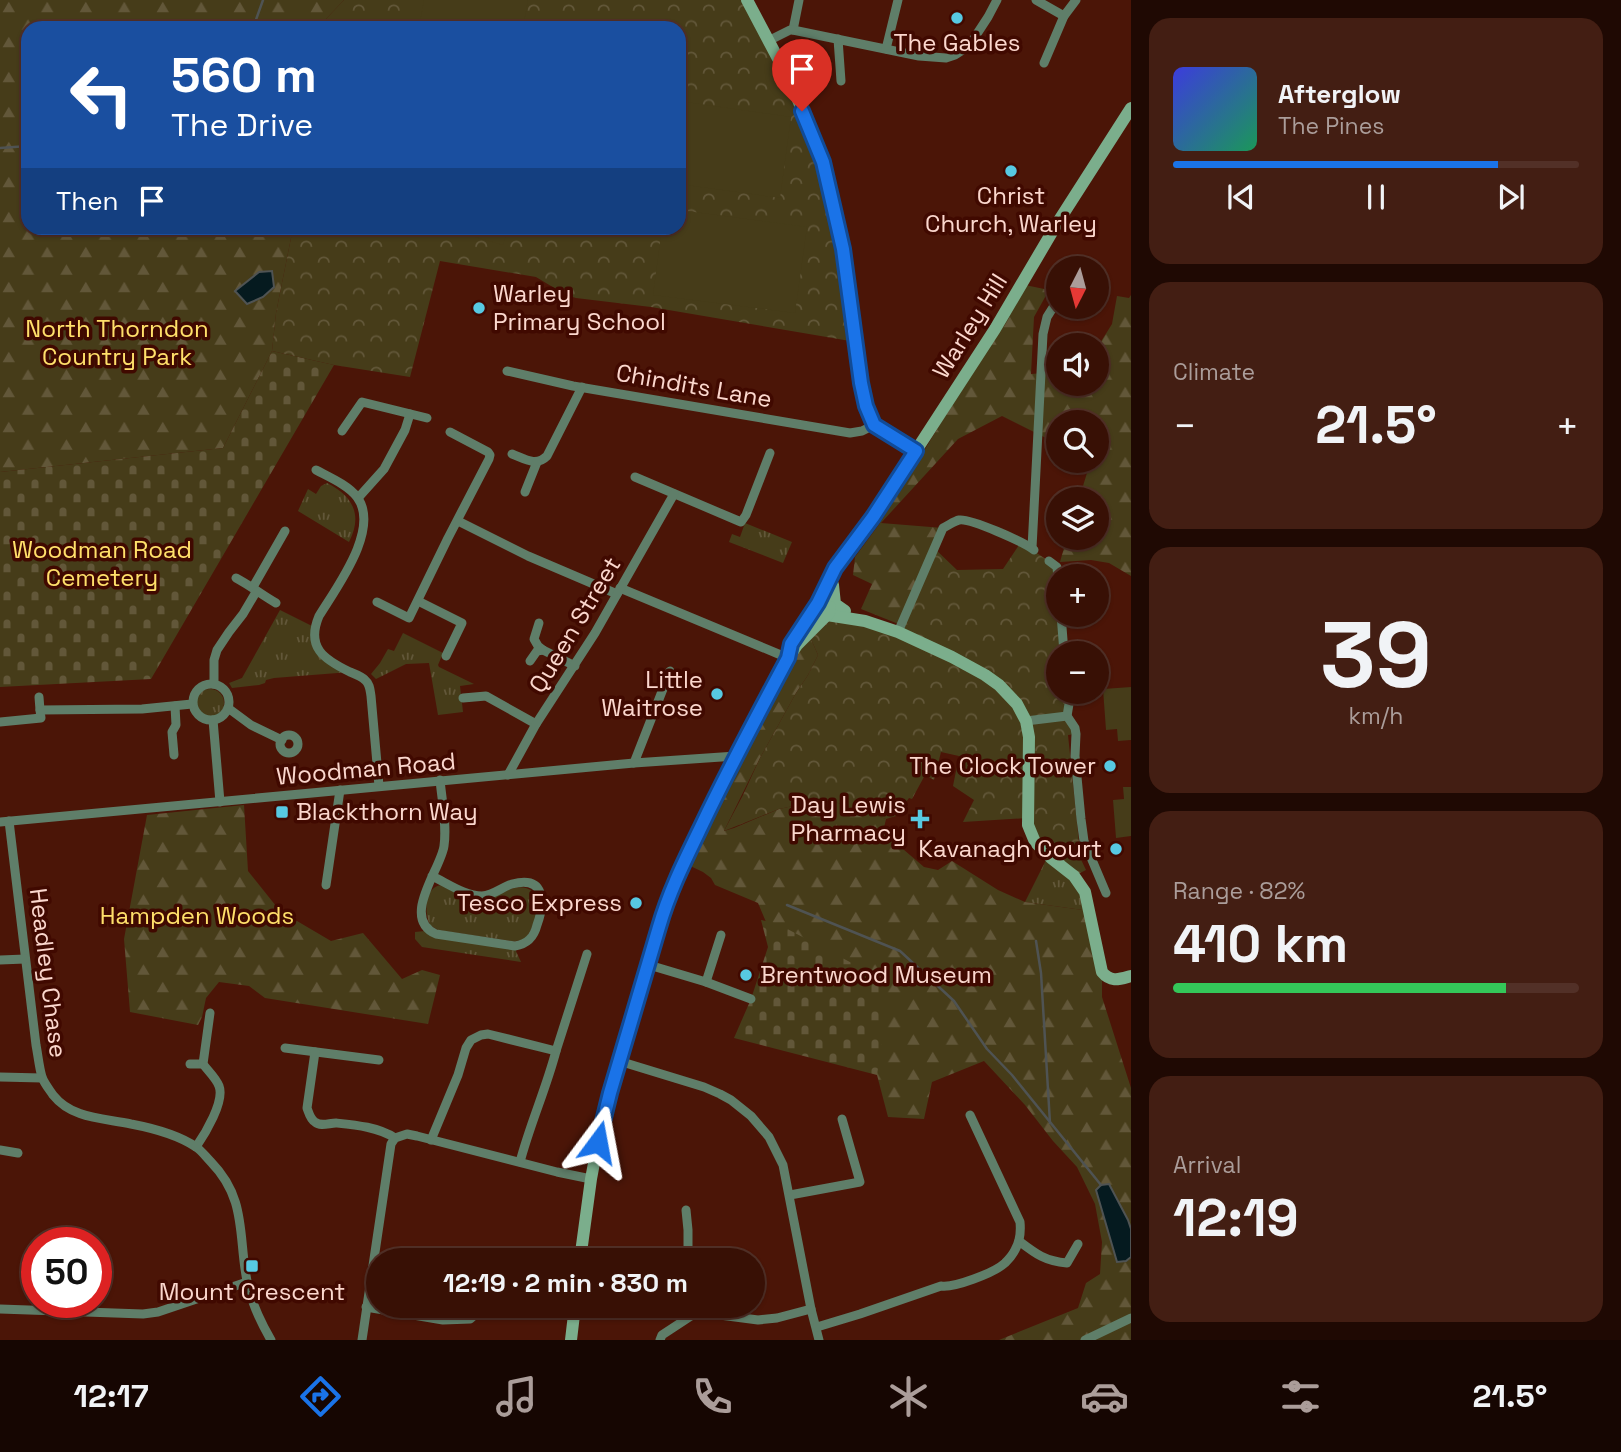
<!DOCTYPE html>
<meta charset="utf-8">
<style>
:root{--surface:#381005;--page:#431e13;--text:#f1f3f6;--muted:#ab9d9a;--line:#523027;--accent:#1a73e8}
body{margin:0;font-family:"Space Grotesk",sans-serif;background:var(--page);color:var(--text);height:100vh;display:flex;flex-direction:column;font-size:26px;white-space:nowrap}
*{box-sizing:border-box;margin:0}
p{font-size:23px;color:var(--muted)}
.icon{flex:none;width:38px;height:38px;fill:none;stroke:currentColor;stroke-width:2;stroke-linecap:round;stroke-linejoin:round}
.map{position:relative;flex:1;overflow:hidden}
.panel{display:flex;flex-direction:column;gap:18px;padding:18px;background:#1f0903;width:490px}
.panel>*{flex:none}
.top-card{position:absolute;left:21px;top:21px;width:665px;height:214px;border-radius:21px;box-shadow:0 2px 5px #0004,0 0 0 2px var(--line);background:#1a4fa0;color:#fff;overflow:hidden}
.needle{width:46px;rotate:186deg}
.buttons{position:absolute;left:1046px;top:256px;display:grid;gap:14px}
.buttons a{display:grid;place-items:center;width:63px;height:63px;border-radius:50%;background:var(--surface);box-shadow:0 2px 5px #0004,0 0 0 2px var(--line);font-size:35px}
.speed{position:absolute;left:21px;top:1227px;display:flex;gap:14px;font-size:35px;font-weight:700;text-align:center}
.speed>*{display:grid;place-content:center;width:91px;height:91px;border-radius:50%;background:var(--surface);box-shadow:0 2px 5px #0004,0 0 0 2px var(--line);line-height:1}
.speed .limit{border:10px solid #d22;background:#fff;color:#111}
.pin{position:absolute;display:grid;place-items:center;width:60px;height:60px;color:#fff;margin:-72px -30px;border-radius:50% 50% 50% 0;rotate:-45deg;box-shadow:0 0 7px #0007}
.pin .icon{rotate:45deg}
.me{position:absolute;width:77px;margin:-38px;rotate:13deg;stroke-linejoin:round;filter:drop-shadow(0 0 5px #0008)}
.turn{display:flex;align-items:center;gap:24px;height:147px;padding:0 35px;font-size:32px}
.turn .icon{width:91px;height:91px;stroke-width:2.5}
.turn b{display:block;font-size:49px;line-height:60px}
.then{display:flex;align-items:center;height:66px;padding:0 35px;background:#0003;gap:14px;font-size:26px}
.big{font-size:52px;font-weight:700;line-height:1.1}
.panel .card{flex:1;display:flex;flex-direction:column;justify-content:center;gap:10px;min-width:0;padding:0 24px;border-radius:21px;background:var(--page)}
.panel .dial{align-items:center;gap:0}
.dial b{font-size:91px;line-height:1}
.song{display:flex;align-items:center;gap:21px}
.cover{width:84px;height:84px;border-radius:10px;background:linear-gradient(135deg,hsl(240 70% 55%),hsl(150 70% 35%))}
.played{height:7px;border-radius:4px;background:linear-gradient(90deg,var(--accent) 80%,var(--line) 80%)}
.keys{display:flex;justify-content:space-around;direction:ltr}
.heat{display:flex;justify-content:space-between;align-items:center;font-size:38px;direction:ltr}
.charge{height:10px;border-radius:5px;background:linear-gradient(90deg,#34c759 82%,var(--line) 0)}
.trip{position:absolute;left:366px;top:1248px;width:399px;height:70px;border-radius:35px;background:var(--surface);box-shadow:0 2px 5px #0004,0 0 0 2px var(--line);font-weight:700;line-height:70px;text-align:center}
.menu{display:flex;height:112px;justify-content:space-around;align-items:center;background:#160602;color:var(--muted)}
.menu .icon{width:49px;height:49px}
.menu .active{color:var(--accent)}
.menu b{font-size:32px;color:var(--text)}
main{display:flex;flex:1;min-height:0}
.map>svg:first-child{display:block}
.grass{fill:url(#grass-tufts)}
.forest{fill:url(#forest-firs)}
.cemetery{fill:url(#cemetery-stones)}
.park{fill:url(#park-crowns)}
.garden{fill:#463c19}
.water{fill:#051a1f;stroke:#4f5353;stroke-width:2}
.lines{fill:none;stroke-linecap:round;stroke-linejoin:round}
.stream{stroke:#4f5353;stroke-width:2.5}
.street{stroke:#5f7e69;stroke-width:9}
.secondary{stroke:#7bae8c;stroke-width:12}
.route-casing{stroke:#114b97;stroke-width:18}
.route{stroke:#1a73e8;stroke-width:12}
.poi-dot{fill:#57c9e2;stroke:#400900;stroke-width:2.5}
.labels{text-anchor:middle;stroke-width:7;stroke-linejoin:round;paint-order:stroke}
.poi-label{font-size:24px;fill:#fbd7cd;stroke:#400900;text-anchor:end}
.street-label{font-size:24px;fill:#fbd7cd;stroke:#400900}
.park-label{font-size:24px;fill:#ffe06a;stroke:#400900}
</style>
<main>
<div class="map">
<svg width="1131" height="1340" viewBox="0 0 1131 1340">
<defs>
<pattern id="grass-tufts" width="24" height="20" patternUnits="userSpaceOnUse" patternTransform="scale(1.75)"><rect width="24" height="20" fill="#463c19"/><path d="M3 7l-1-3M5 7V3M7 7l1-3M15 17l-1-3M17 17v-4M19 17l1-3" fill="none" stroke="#625739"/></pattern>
<pattern id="forest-firs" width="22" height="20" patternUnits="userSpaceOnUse" patternTransform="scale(1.75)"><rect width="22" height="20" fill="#463c19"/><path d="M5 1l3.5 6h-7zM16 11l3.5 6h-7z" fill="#625739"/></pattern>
<pattern id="cemetery-stones" width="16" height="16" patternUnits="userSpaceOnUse" patternTransform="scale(1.75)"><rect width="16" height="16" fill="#463c19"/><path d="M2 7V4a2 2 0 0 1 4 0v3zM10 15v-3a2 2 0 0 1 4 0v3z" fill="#625739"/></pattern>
<pattern id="park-crowns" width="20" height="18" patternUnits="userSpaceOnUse" patternTransform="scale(1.75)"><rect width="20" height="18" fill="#463c19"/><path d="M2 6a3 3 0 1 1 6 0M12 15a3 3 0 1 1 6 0" fill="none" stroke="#625739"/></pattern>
</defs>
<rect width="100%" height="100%" fill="#4b1507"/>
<g class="grass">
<path d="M 327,483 C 353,496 363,515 349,542 L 298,511 L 308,489 L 316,494 L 321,486 Z"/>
<path d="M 745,523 L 792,542 L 783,563 L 729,542 L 732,534 L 740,537 Z"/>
<path d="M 280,610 L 314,627 L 317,648 L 350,672 L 274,678 L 266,680 L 265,683 L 259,685 L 232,688 L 229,683 L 242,678 Z"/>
<path d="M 403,633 L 443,653 L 438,665 L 439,667 L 474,684 L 460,686 L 463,712 L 438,715 L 429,663 L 406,664 L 376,679 L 371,674 L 380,663 L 388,649 L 394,651 Z"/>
<circle cx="210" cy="703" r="14"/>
<path d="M 1048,856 L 1074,876 L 1090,911 L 1025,902 Z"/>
<path d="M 441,885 C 452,890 465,898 477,900 C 496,902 515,877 533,892 C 543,900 534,929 526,937 C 522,941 517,941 511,941 L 438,930 L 430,925 C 424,912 424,888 441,885 Z"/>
<path d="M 425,931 L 437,938 L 515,949 L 521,962 L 422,947 L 415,939 L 415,932 Z"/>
</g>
<g class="forest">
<path d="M 0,0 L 344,0 L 324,21 L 320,28 L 28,28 L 28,228 L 293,228 L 276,313 L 272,351 L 223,448 L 0,472 Z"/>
<path d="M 1025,285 L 1049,290 L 1034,317 L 1031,374 L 1059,372 L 1059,383 L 1097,383 L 1097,348 L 1112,324 L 1117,296 L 1129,298 L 1131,295 L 1131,576 L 1109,563 L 1091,560 L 1060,562 L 1067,537 L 1097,537 L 1097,499 L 1079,499 L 1091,460 L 1097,460 L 1097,438 L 1100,429 L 1097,428 L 1097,422 L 1059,422 L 1059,439 L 1054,442 L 1002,416 L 958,439 L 881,523 L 943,528 L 901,625 L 861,609 L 872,584 L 853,575 L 855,557 L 880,523 Z"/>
<path d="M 811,639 L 818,655 L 808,675 L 796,693 L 760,758 L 724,831 L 734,828 L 779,809 L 826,799 L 886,819 L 883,832 L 924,867 L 938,870 L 952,861 L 998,890 L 1025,902 L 1090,911 L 1102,972 L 1102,997 L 1131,1088 L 1131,1340 L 999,1340 L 1078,1308 L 1086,1283 L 1100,1274 L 1102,1242 L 1095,1204 L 1077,1167 L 1053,1141 L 1025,1105 L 984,1061 L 932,1082 L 924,1119 L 888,1117 L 877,1075 L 873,1052 L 772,936 L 758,903 L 715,885 L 711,878 L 703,872 L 684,863 L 788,658 Z"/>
<path d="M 244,805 L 248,871 L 280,911 L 331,941 L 363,933 L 402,979 L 422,970 L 440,975 L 428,1024 L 265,998 L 249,986 L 219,982 L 206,998 L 202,1017 L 198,1025 L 130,1012 L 124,939 L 147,815 Z"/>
</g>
<g class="cemetery">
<path d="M 272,351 L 334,365 L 151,679 L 0,687 L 0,472 L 223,448 Z"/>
<path d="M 761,920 L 776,923 L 882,979 L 884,1028 L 877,1075 L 734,1038 L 751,999 L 768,947 Z"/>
</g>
<g class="park">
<path d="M 344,0 L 747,0 L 823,162 L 856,342 L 651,307 L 576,298 L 566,295 L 536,277 L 440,261 L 410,377 L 334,365 L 272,351 L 276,313 L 293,228 L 679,228 L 679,28 L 320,28 L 324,21 Z"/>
<path d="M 1021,542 L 1057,567 L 1059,614 L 1064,653 L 1059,653 L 1059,691 L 1068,691 L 1067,716 L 1076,734 L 1068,735 L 1079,843 L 1074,845 L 1086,870 L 1074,876 L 1048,856 L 1027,818 L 963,822 L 974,800 L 953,786 L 959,756 L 941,752 L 934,780 L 925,775 L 912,799 L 909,798 L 896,816 L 886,819 L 826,799 L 779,809 L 724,831 L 743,795 L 760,758 L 796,693 L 808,675 L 818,655 L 811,639 L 835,616 L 898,632 L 934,548 L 957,570 L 1003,569 Z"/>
</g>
<g class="garden">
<path d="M 424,0 L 528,0 L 523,28 L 419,28 Z"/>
<path d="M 679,101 L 791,117 L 780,198 L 679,184 Z"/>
<path d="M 679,210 L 807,227 L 795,313 L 653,295 L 662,228 L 679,228 Z"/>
<path d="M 478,228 L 508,228 L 503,245 L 475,237 Z"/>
<path d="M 1131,687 L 1131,740 L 1118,741 L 1117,729 L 1106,730 L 1103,689 Z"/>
<path d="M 1123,787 L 1131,787 L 1131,836 L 1116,838 L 1113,800 L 1124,799 Z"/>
</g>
<g class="water">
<path d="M 272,271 L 274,287 L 263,297 L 247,304 L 235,291 L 259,272 Z"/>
<path d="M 1109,1184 L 1128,1220 L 1131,1229 L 1131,1257 L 1126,1261 L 1117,1262 L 1096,1190 L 1101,1185 Z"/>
</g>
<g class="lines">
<g class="stream">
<path d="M 253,28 L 263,0"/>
<path d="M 0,148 L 28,146"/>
<path d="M 787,905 L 900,951 L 954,1001 L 987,1049 L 1012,1075 L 1101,1185"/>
<path d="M 1036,941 L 1041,973 L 1050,1123"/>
</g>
<g class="street">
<path d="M 1036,0 L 1064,16"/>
<path d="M 793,30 L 799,0"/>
<path d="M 838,39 L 841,81"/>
<path d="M 768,41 L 790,30 L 793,30 L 919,56 L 946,58 L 955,55 L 969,46 L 988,17 L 997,0"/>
<path d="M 886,49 L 898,0"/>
<path d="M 1044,63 L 1064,16 L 1076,0"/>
<path d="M 507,371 L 573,386 L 850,433 L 862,431 L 874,425"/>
<path d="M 342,431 L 362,402 L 427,418"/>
<path d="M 512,454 C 525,459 536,467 547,456 L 582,387"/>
<path d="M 316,470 C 329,477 348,485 357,497 C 381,529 336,588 319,616 C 306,647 323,659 350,672 C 355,674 361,676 365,680 C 370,684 370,690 371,696 L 379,786"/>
<path d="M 635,477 L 741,522 L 746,515 L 770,453"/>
<path d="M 525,492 L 537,462"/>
<path d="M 358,498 L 384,469 L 405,430 L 410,414"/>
<path d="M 458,521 L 528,556 L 617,594"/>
<path d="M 1032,548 L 1043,334 L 1047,317 L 1059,298"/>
<path d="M 1049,561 L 1057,567 L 1059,592"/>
<path d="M 236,578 C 251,586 262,595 276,603"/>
<path d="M 253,587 L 285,531"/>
<path d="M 620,588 L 788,658"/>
<path d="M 418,601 L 462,623 L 446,656"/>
<path d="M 377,602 L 409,618 L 448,538 L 489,459 L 490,455 L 488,452 L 450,432"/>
<path d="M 1061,614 L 1064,653"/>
<path d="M 539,623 L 534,639 L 538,646 L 543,650 L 575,666"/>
<path d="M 898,632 L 943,528 C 948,526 954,521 959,520 C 970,518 1024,542 1034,550"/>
<path d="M 530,661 L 537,651 L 543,650"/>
<circle cx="211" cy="702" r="18"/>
<path d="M 214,684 L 214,660 L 217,650 L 229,632 L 243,614 L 256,592"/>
<path d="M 39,697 L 40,710"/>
<path d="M 463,698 L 486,696 L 536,724"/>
<path d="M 228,708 L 251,725 L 282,740"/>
<path d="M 1067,716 L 1075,728 L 1076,734 L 1075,756 L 1081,819 L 1084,841 L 1106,893"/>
<path d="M 213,720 L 220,802"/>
<path d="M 1026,721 L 1067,716 L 1069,704 L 1068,691"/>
<path d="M 0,722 L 41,718 L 40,710 L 142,709 L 192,704"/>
<circle cx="289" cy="744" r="9"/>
<path d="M 174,755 L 172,732 L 176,725 L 175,706"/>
<path d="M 634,763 L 670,671"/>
<path d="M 508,775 L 536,724 L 595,633 L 674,494"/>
<path d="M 9,821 L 36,1045 C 38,1055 39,1067 42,1077 C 44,1083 49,1089 53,1095 C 72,1119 103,1118 131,1124 C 152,1128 177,1134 196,1147 C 201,1150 206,1157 211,1162 C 247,1199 238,1235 247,1281 C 251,1302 260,1321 271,1340"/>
<path d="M 0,822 L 634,763 L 736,756"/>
<path d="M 432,876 C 447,883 465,896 482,896 C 494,895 502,887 512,884 C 546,875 545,903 537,925 C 534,937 528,944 515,946 L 436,934 C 400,918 441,869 444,846 C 447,825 442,801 440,780"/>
<path d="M 326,885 L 340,790"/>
<path d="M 0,960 L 25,959"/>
<path d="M 649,965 L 706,982 L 751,999"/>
<path d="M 706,982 L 721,935"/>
<path d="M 285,1048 L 379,1060"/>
<path d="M 556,1051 L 587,954"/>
<path d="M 315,1052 L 307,1108 C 309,1113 310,1119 315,1122 C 321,1127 329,1123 336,1123 C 356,1125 378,1127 395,1138"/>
<path d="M 619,1061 L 704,1087 L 720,1094 L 731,1100 L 751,1116 L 769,1137 L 783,1165 L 811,1309 L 819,1340"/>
<path d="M 190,1064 L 203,1064"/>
<path d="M 0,1077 L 42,1078"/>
<path d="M 431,1140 L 458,1075 L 466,1048 L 471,1040 L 481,1035 L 488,1034 L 556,1051 C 546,1089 530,1124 520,1162"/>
<path d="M 196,1147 C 205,1134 225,1101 219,1086 C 216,1078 208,1071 203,1064 L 210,1013"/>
<path d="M 0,1150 L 18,1153"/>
<path d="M 790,1195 L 860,1182 L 842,1119"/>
<path d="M 686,1210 L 688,1230 L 688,1260"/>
<path d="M 1019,1241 C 1036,1254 1045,1261 1067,1263 L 1078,1244"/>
<path d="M 693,1306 L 697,1312 L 758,1320 L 777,1318 L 811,1309"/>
<path d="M 366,1307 L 443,1320 L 470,1319 L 478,1312 L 498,1314"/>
<path d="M 0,1309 L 143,1314 L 158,1312 L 247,1282"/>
<path d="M 817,1327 L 860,1314 L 941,1286 C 954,1288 994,1273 1005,1263 C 1008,1260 1013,1254 1015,1250 C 1020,1241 1021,1232 1020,1222 L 970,1115"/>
<path d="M 362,1340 L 391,1144 L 395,1138 L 407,1134 L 417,1136 L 557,1172 L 591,1179"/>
<path d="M 660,1340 L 662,1335 L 697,1312"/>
<path d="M 1085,1340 L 1131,1318"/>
</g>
<g class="secondary">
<path d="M 747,0 L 792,85 L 823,162 L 843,249 L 861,383 L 866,406 L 874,425 L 916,451"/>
<path d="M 833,585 L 835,604 L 845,611"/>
<path d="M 827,615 L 865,621 L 898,632 L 952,657 L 985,675 L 999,685 L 1017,704 L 1026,721 L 1029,737 L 1028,825 L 1035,842 L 1051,858 L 1074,876 L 1085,892 L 1102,972 C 1111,983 1120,979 1131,976"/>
<path d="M 792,642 L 818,603 L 835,568 L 895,483 L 995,329 L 1058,222 L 1131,108"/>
<path d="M 580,1260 L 591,1179 L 601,1126 L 664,910 L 684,863 L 736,756 L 788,658 L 797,645 L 829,613 L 830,607"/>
<path d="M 571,1340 L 575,1306"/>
</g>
</g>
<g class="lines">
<g class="route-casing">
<path id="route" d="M 598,1142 L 610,1093 L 659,927 C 669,892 685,860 701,827 C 728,770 758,714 788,658 L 791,644 L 818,603 L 835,568 L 873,517 L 916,451 L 874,425 L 866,406 L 861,383 L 843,249 L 823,162 L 802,111"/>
</g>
<use href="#route" class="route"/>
</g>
<g class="poi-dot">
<circle cx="957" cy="18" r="7"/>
<circle cx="1011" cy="171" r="7"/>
<circle cx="479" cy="308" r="7"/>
<circle cx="717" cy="694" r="7"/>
<circle cx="1110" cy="766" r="7"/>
<rect x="275" y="805" width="14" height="14" rx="3.5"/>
<path d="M916.5 808.5h7v7h7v7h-7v7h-7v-7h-7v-7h7z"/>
<circle cx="1116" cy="849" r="7"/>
<circle cx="636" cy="903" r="7"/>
<circle cx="746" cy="975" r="7"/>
<rect x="245" y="1259" width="14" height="14" rx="3.5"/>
</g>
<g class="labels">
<g class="poi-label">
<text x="957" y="51" text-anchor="middle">The Gables</text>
<text x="1011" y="204" text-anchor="middle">Christ<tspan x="1011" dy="28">Church, Warley</tspan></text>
<text x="493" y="302" text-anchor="start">Warley<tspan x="493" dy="28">Primary School</tspan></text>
<text x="703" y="688">Little<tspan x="703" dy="28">Waitrose</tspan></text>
<text x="1096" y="774">The Clock Tower</text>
<text x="906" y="813">Day Lewis<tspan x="906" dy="28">Pharmacy</tspan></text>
<text x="296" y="820" text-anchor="start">Blackthorn Way</text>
<text x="1102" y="857">Kavanagh Court</text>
<text x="622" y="911">Tesco Express</text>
<text x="760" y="983" text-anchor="start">Brentwood Museum</text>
<text x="252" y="1300" text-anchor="middle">Mount Crescent</text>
</g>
<g class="street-label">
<text transform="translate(970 326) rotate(-58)" y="8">Warley Hill</text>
<text transform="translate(694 386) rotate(10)" y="8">Chindits Lane</text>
<text transform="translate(575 625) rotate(-59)" y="8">Queen Street</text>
<text transform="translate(366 769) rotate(-5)" y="8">Woodman Road</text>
<text transform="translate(48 973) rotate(83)" y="8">Headley Chase</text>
</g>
<g class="park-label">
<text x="117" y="337">North Thorndon<tspan x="117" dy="28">Country Park</tspan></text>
<text x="102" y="558">Woodman Road<tspan x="102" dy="28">Cemetery</tspan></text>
<text x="197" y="924">Hampden Woods</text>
</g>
</g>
</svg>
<div class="buttons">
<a><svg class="needle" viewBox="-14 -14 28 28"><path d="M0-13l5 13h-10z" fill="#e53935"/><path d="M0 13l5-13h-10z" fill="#ab9d9a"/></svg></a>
<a><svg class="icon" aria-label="sound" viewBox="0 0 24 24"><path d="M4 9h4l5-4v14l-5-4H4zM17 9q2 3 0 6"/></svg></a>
<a><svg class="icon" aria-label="search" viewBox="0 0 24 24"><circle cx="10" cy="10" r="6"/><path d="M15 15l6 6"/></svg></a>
<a><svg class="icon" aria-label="layers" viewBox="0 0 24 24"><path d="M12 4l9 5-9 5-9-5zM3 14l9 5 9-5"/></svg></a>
<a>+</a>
<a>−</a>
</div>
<div class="speed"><div class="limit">50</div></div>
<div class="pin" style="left:802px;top:111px;background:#d93025"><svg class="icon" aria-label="arrive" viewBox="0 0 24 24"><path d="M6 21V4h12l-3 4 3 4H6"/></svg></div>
<svg class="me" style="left:598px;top:1142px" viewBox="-20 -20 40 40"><path d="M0-17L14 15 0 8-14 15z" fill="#1a73e8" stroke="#fff" stroke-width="4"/></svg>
<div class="trip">12:19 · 2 min · 830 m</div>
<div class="top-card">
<div class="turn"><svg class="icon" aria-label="left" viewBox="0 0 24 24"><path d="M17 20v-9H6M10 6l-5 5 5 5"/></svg><div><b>560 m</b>The Drive</div></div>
<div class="then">Then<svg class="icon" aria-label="arrive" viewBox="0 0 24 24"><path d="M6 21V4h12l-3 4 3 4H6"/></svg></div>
</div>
</div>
<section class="panel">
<div class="card">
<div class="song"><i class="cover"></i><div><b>Afterglow</b><p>The Pines</p></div></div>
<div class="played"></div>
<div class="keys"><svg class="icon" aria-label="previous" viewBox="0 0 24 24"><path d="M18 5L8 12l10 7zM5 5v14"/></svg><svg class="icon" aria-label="pause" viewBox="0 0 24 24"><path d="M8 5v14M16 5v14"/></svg><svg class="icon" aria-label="next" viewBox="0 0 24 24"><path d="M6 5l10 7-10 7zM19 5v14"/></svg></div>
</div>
<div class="card"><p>Climate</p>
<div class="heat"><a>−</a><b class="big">21.5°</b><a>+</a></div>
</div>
<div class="card dial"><b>39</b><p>km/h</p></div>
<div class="card"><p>Range · 82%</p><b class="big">410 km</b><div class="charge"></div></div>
<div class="card"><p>Arrival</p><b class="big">12:19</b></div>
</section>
</main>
<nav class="menu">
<b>12:17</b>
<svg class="icon active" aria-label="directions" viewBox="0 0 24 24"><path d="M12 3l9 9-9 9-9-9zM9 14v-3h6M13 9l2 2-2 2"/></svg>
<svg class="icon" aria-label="music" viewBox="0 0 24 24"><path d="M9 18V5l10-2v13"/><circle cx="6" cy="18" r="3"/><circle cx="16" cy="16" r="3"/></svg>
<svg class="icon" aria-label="phone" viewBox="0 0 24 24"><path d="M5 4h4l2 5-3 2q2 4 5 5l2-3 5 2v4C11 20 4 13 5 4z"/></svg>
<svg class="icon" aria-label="climate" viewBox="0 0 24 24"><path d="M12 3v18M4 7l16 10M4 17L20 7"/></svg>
<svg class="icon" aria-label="car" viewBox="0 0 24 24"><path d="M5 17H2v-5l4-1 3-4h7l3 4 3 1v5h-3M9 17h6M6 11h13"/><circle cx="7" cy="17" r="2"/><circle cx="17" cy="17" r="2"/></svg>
<svg class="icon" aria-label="filters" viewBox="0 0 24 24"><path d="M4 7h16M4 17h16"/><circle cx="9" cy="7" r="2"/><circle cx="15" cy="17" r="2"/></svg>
<b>21.5°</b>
</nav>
